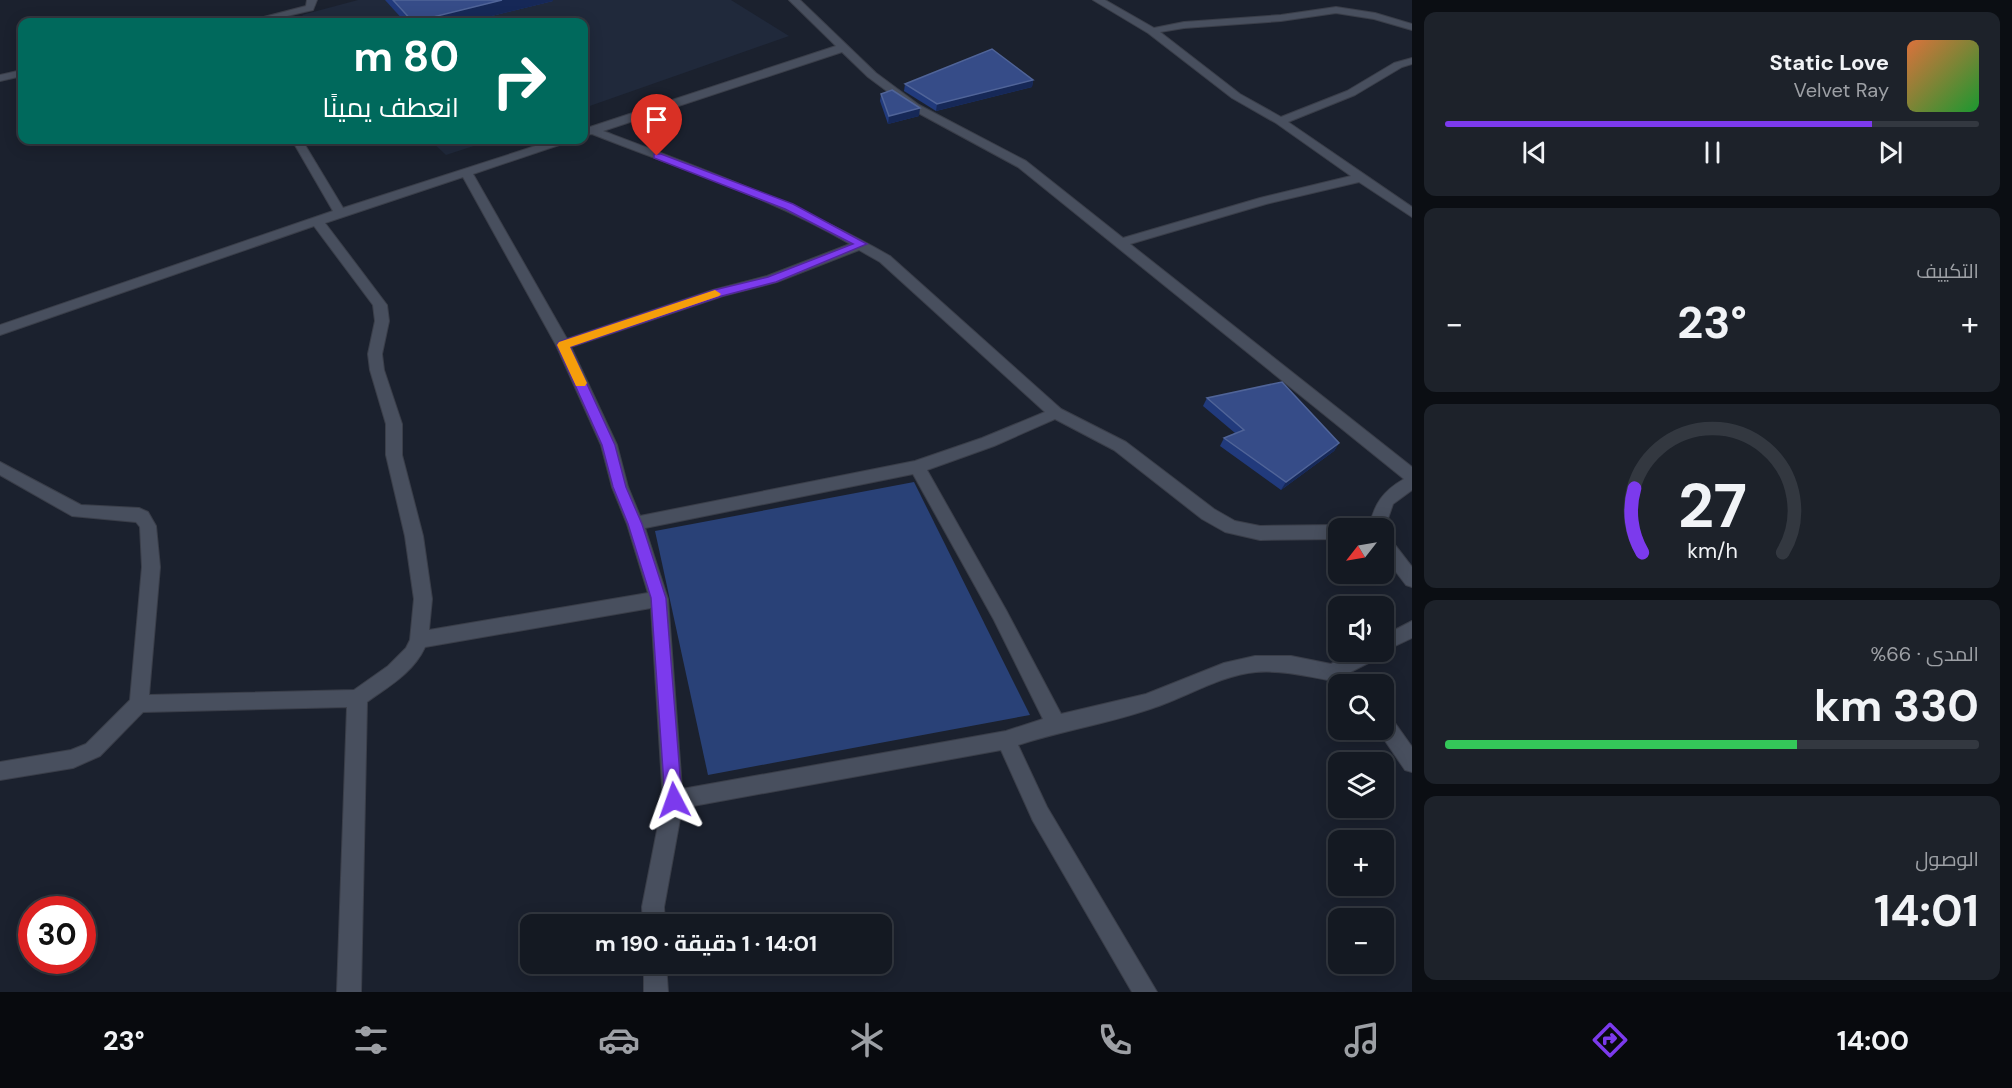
<!DOCTYPE html>
<html lang="ar">
<meta charset="utf-8">
<style>
:root{--surface:#141922;--page:#1d222a;--text:#f1f3f6;--muted:#9da0a5;--line:#333840;--accent:#7c3aed}
body{margin:0;font-family:"DM Sans",Cairo,sans-serif;background:var(--page);color:var(--text);direction:rtl;height:100vh;display:flex;flex-direction:column;font-size:22px;white-space:nowrap}
*{box-sizing:border-box;margin:0}
p{font-size:20px;color:var(--muted)}
.icon{flex:none;width:33px;height:33px;fill:none;stroke:currentColor;stroke-width:2;stroke-linecap:round;stroke-linejoin:round}
.map{position:relative;flex:1;overflow:hidden;direction:ltr}
.side{display:flex;flex-direction:column;gap:12px;padding:12px;background:#0b0e13;width:600px}
.side>*{flex:none}
.guide{position:absolute;left:18px;top:18px;width:570px;height:126px;border-radius:12px;box-shadow:0 3px 15px #0003,0 0 0 2px var(--line);direction:rtl;background:#00695c;color:#fff;overflow:hidden}
.needle{width:39px;rotate:239deg}
.fabs{position:absolute;left:1328px;top:518px;display:grid;gap:12px}
.fabs a{display:grid;place-items:center;width:66px;height:66px;border-radius:12px;background:var(--surface);box-shadow:0 3px 15px #0003,0 0 0 2px var(--line);font-size:30px}
.speed{position:absolute;left:18px;top:896px;display:flex;gap:12px;font-size:30px;font-weight:700;text-align:center}
.speed>*{display:grid;place-content:center;width:78px;height:78px;border-radius:50%;background:var(--surface);box-shadow:0 3px 15px #0003,0 0 0 2px var(--line);line-height:1}
.speed .limit{border:9px solid #d22;background:#fff;color:#111}
.pin{position:absolute;display:grid;place-items:center;width:51px;height:51px;color:#fff;margin:-62px -26px;border-radius:50% 50% 50% 0;rotate:-45deg;box-shadow:0 0 6px #0007}
.pin .icon{rotate:45deg}
.me{position:absolute;width:66px;margin:-33px;rotate:356deg;stroke-linejoin:round;filter:drop-shadow(0 0 4px #0008)}
.turn{display:flex;align-items:center;gap:21px;height:126px;padding:0 30px;font-size:27px}
.turn .icon{width:78px;height:78px;stroke-width:2.5}
.turn b{display:block;font-size:42px;line-height:51px}
.big{font-size:45px;font-weight:700;line-height:1.1}
.side .tile{flex:1;display:flex;flex-direction:column;justify-content:center;gap:9px;min-width:0;padding:0 21px;border-radius:12px;background:var(--page)}
.side .dial{align-items:center;gap:0}
.dial svg{height:156px;overflow:visible;fill:none;stroke:var(--line);stroke-width:7;stroke-linecap:round;text-anchor:middle}
.dial text{fill:var(--text);stroke:none}
.song{display:flex;align-items:center;gap:18px}
.cover{width:72px;height:72px;border-radius:9px;background:linear-gradient(135deg,hsl(20 70% 55%),hsl(130 70% 35%))}
.played{height:6px;border-radius:3px;background:linear-gradient(90deg,var(--accent) 80%,var(--line) 80%)}
.keys{display:flex;justify-content:space-around;direction:ltr}
.heat{display:flex;justify-content:space-between;align-items:center;font-size:33px;direction:ltr}
.charge{height:9px;border-radius:4px;background:linear-gradient(90deg,#34c759 66%,var(--line) 0)}
.trip{position:absolute;left:520px;top:914px;width:372px;height:60px;border-radius:12px;background:var(--surface);box-shadow:0 3px 15px #0003,0 0 0 2px var(--line);font-weight:700;line-height:60px;text-align:center;direction:rtl}
.dock{display:flex;height:96px;justify-content:space-around;align-items:center;background:#080a0e;color:var(--muted)}
.dock .icon{width:42px;height:42px}
.dock .current{color:var(--accent)}
.dock b{font-size:27px;color:var(--text)}
main{display:flex;flex:1;min-height:0}
.map>svg:first-child{display:block}
.built{fill:#20293b}
.green{fill:#294177}
.lines{fill:none;stroke-linecap:round;stroke-linejoin:round}
.minor-casing{stroke:#3a3e49;stroke-width:2}
.minor{fill:#484f5e;fill-rule:evenodd}
.wall{fill:#213a7c}
.shaded-wall{fill:#162857}
.building{fill:#364c88;stroke:#506498;stroke-width:1.5}
.route{fill:#7c3aed;stroke:#51269a;stroke-width:1.5}
.slow{fill:#f59e0b}
</style>
<main>
<section class="side">
<div class="tile">
<div class="song"><i class="cover"></i><div><b>Static Love</b><p>Velvet Ray</p></div></div>
<div class="played"></div>
<div class="keys"><svg class="icon" aria-label="previous" viewBox="0 0 24 24"><path d="M18 5L8 12l10 7zM5 5v14"/></svg><svg class="icon" aria-label="pause" viewBox="0 0 24 24"><path d="M8 5v14M16 5v14"/></svg><svg class="icon" aria-label="next" viewBox="0 0 24 24"><path d="M6 5l10 7-10 7zM19 5v14"/></svg></div>
</div>
<div class="tile"><p>التكييف</p>
<div class="heat"><a>−</a><b class="big">23°</b><a>+</a></div>
</div>
<div class="tile dial"><svg viewBox="0 0 100 80">
<path d="M14 69A42 42 0 1 1 86 69"/>
<path d="M14 69A42 42 0 0 1 10 36" stroke="#7c3aed"/>
<text x="50" y="56" font-size="32" font-weight="700">27</text>
<text x="50" y="72" font-size="11">km/h</text>
</svg></div>
<div class="tile"><p>المدى · 66%</p><b class="big">330 km</b><div class="charge"></div></div>
<div class="tile"><p>الوصول</p><b class="big">14:01</b></div>
</section>
<div class="map">
<svg width="1412" height="992" viewBox="0 0 1412 992">
<rect width="100%" height="100%" fill="#1b212e"/>
<g class="built">
<path d="M 358,0 L 731,0 L 789,36 L 584,108 L 584,22 L 309,22 L 302,15 Z"/>
<path d="M 430,140 L 492,140 L 446,155 Z"/>
</g>
<path class="green" d="M 914,482 L 1030,715 L 708,775 L 655,531 Z"/>
<g class="lines">
<g class="minor-casing">
<g id="minor">
<path d="M 307,0 L 317,0 L 313,10 L 261,22 L 245,22 L 306,6 Z"/>
<path d="M 789,0 L 800,0 L 876,73 L 919,105 L 1026,161 L 1123,238 L 1260,198 L 1351,176 L 1276,123 L 1232,98 L 1148,33 L 1093,0 L 1105,0 L 1154,28 L 1184,22 L 1281,15 L 1336,7 L 1375,13 L 1412,24 L 1412,30 L 1374,19 L 1336,13 L 1281,21 L 1184,28 L 1160,32 L 1240,94 L 1281,117 L 1347,91 L 1394,63 L 1412,58 L 1412,64 L 1402,67 L 1355,95 L 1288,122 L 1412,207 L 1412,217 L 1359,182 L 1266,204 L 1130,244 L 1412,467 L 1412,490 L 1393,504 L 1383,533 L 1383,528 L 1369,528 C 1374,504 1383,491 1404,479 L 1018,167 L 911,109 L 868,77 L 842,52 L 603,131 C 701,168 799,204 890,256 L 1061,409 L 1126,442 L 1214,509 L 1235,521 L 1260,526 L 1338,525 L 1344,527 L 1338,528 L 1338,539 L 1260,540 L 1225,532 L 1202,519 L 1114,450 L 1055,419 L 994,446 L 927,470 L 1006,610 L 1061,714 L 1146,694 L 1224,663 L 1255,656 L 1291,656 L 1331,664 L 1356,651 L 1383,651 L 1383,636 L 1412,621 L 1412,638 L 1382,652 L 1380,657 L 1333,681 C 1307,676 1282,670 1256,672 C 1217,676 1184,699 1147,710 C 1105,724 1061,731 1018,745 L 1047,807 L 1157,992 L 1132,992 L 1033,821 L 1001,750 L 682,808 L 664,907 L 665,924 L 643,924 L 642,907 L 663,800 L 651,608 L 425,647 C 413,673 389,686 367,702 L 361,992 L 337,992 L 347,707 L 143,712 L 100,756 L 73,768 L 0,780 L 0,762 L 71,750 L 86,744 L 130,700 L 142,567 L 140,527 L 136,522 L 72,516 L 0,475 L 0,462 L 81,505 L 139,508 L 148,512 L 156,526 L 160,567 L 149,695 L 354,690 L 388,666 L 406,648 L 410,640 L 414,599 L 405,536 L 386,455 L 386,424 L 370,370 L 368,354 L 375,321 L 373,305 L 314,226 L 0,335 L 0,325 L 333,211 L 292,140 L 302,140 L 343,208 L 554,140 L 569,140 L 568,142 L 473,174 L 567,339 L 713,290 L 767,276 L 850,244 C 770,197 678,168 592,134 L 584,135 L 584,129 L 587,128 L 836,46 ZM 463,177 L 556,345 L 601,445 L 612,487 L 627,524 L 648,593 L 429,630 L 432,599 L 423,536 L 402,455 L 402,424 L 384,370 L 382,354 L 389,321 L 387,305 L 325,223 ZM 859,250 L 880,262 L 1045,412 L 982,438 L 915,461 L 640,516 L 628,487 L 617,445 L 571,347 L 723,296 L 777,282 ZM 913,474 L 994,620 L 1043,719 L 1006,731 L 682,789 L 668,599 L 645,528 Z"/>
<path d="M 22,70 L 22,76 L 0,81 L 0,75 Z"/>
<path d="M 1383,535 L 1389,537 L 1412,567 L 1412,587 L 1406,585 L 1383,555 Z"/>
<path d="M 1383,713 L 1390,716 L 1412,747 L 1412,772 L 1405,770 L 1377,729 L 1383,729 Z"/>
<path d="M 644,963 L 666,963 L 668,992 L 644,992 Z"/>
</g>
</g>
<use href="#minor" class="minor"/>
</g>
<g class="wall">
<path d="M 385,0 L 553,0 L 553,1 L 467,22 L 405,22 Z"/>
<path d="M 1033,80 L 1032,87 L 936,111 L 904,91 L 905,84 Z"/>
<path d="M 881,94 L 919,116 L 888,124 L 880,101 Z"/>
<path d="M 1207,398 L 1339,443 L 1334,451 L 1281,490 L 1220,446 L 1224,438 L 1235,433 L 1203,406 Z"/>
</g>
<g class="shaded-wall">
<path d="M 502,0 L 553,0 L 553,1 L 467,22 L 413,22 Z"/>
<path d="M 1033,80 L 1032,87 L 936,111 L 937,104 Z"/>
<path d="M 920,108 L 919,116 L 888,124 L 889,116 Z"/>
<path d="M 1339,443 L 1334,451 L 1281,490 L 1286,482 Z"/>
</g>
<g class="building">
<path d="M 393,0 L 502,0 L 413,22 Z"/>
<path d="M 992,49 L 1033,80 L 937,104 L 905,84 Z"/>
<path d="M 892,90 L 920,108 L 889,116 L 881,94 Z"/>
<path d="M 1282,382 L 1339,443 L 1286,482 L 1224,438 L 1244,430 L 1207,398 Z"/>
</g>
<path class="route" d="M 654,154 L 661,154 L 793,204 L 867,244 L 776,282 L 722,296 L 570,347 L 615,445 L 626,487 L 642,524 L 666,598 L 682,800 L 680,805 L 674,808 L 667,805 L 665,800 L 651,598 L 628,524 L 613,487 L 602,445 L 557,345 L 559,342 L 714,290 L 768,277 L 853,244 L 785,209 L 654,158 Z"/>
<path class="slow" d="M 715,290 L 721,294 L 719,296 L 570,347 L 587,383 L 585,386 L 576,386 L 557,345 L 559,342 Z"/>
</svg>
<div class="fabs">
<a><svg class="needle" viewBox="-14 -14 28 28"><path d="M0-13l5 13h-10z" fill="#e53935"/><path d="M0 13l5-13h-10z" fill="#9da0a5"/></svg></a>
<a><svg class="icon" aria-label="sound" viewBox="0 0 24 24"><path d="M4 9h4l5-4v14l-5-4H4zM17 9q2 3 0 6"/></svg></a>
<a><svg class="icon" aria-label="search" viewBox="0 0 24 24"><circle cx="10" cy="10" r="6"/><path d="M15 15l6 6"/></svg></a>
<a><svg class="icon" aria-label="layers" viewBox="0 0 24 24"><path d="M12 4l9 5-9 5-9-5zM3 14l9 5 9-5"/></svg></a>
<a>+</a>
<a>−</a>
</div>
<div class="speed"><div class="limit">30</div></div>
<div class="pin" style="left:657px;top:156px;background:#d93025"><svg class="icon" aria-label="arrive" viewBox="0 0 24 24"><path d="M6 21V4h12l-3 4 3 4H6"/></svg></div>
<svg class="me" style="left:674px;top:800px" viewBox="-20 -20 40 40"><path d="M0-17L14 15 0 8-14 15z" fill="#7c3aed" stroke="#fff" stroke-width="4"/></svg>
<div class="trip">14:01 · 1 دقيقة · 190 m</div>
<div class="guide">
<div class="turn"><svg class="icon" aria-label="right" viewBox="0 0 24 24"><path d="M7 20v-9h11M14 6l5 5-5 5"/></svg><div><b>80 m</b>انعطف يمينًا</div></div>
</div>
</div>
</main>
<nav class="dock">
<b>14:00</b>
<svg class="icon current" aria-label="directions" viewBox="0 0 24 24"><path d="M12 3l9 9-9 9-9-9zM9 14v-3h6M13 9l2 2-2 2"/></svg>
<svg class="icon" aria-label="music" viewBox="0 0 24 24"><path d="M9 18V5l10-2v13"/><circle cx="6" cy="18" r="3"/><circle cx="16" cy="16" r="3"/></svg>
<svg class="icon" aria-label="phone" viewBox="0 0 24 24"><path d="M5 4h4l2 5-3 2q2 4 5 5l2-3 5 2v4C11 20 4 13 5 4z"/></svg>
<svg class="icon" aria-label="climate" viewBox="0 0 24 24"><path d="M12 3v18M4 7l16 10M4 17L20 7"/></svg>
<svg class="icon" aria-label="car" viewBox="0 0 24 24"><path d="M5 17H2v-5l4-1 3-4h7l3 4 3 1v5h-3M9 17h6M6 11h13"/><circle cx="7" cy="17" r="2"/><circle cx="17" cy="17" r="2"/></svg>
<svg class="icon" aria-label="filters" viewBox="0 0 24 24"><path d="M4 7h16M4 17h16"/><circle cx="9" cy="7" r="2"/><circle cx="15" cy="17" r="2"/></svg>
<b>23°</b>
</nav>
